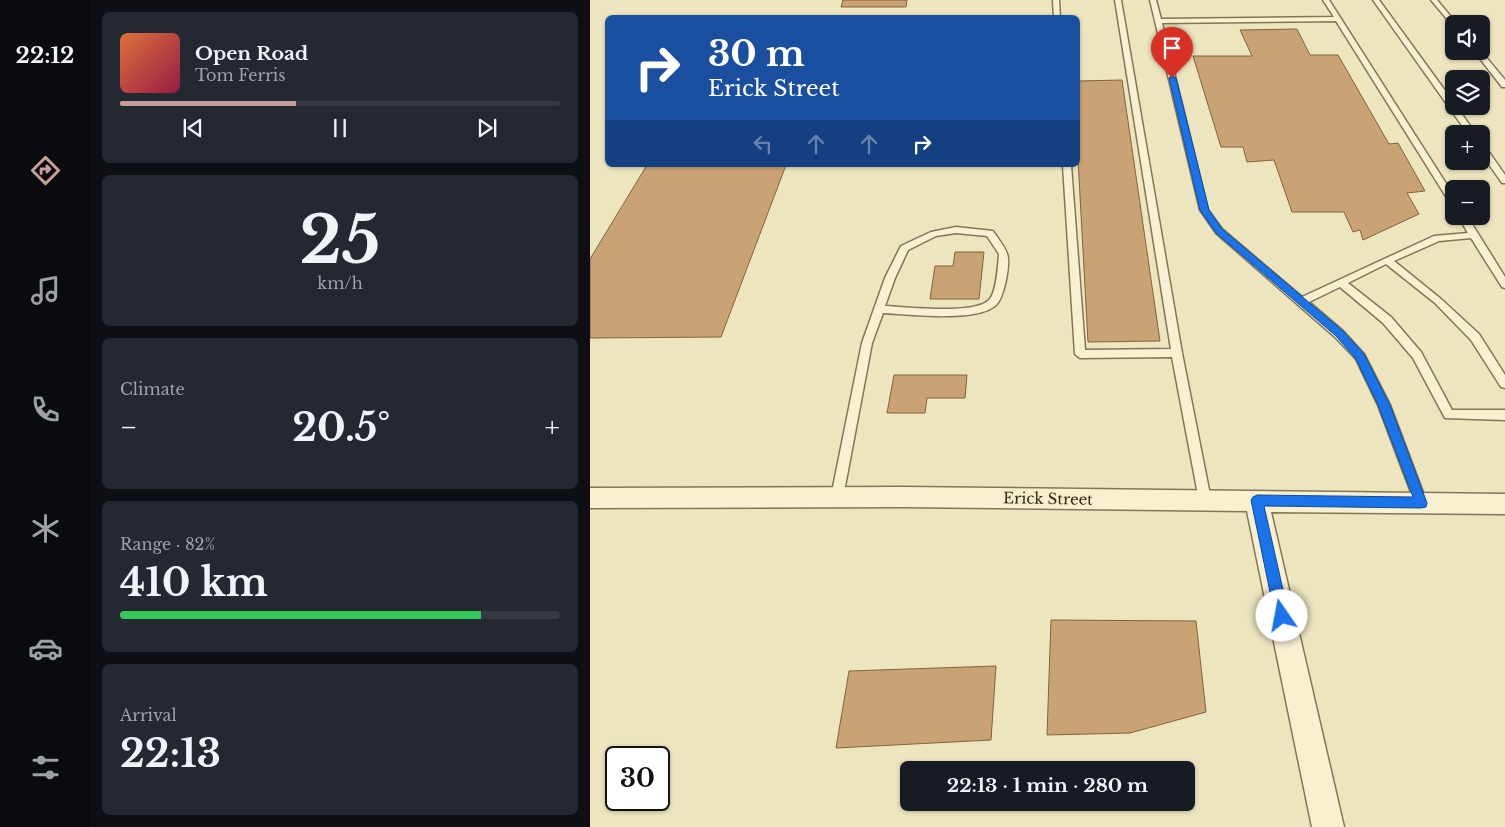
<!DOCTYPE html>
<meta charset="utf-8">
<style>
:root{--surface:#171b24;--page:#242831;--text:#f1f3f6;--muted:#9ea1a6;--line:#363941;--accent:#c69e99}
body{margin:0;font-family:"Libre Baskerville",serif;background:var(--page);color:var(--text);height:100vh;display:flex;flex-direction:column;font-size:19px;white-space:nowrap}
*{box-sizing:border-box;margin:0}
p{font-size:16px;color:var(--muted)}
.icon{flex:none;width:28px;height:28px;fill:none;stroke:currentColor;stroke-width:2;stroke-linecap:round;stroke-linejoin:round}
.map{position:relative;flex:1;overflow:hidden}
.side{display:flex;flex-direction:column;gap:12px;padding:12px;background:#0d0f14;width:500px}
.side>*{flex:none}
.guide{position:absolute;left:15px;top:15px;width:475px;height:152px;border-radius:8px;box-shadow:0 1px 4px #0004;background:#1a4fa0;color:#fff;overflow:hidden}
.tools{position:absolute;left:855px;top:15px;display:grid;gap:10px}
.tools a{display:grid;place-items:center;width:45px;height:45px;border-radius:8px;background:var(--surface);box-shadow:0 1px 4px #0004;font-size:25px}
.speed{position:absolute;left:15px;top:746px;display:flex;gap:10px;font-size:25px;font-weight:700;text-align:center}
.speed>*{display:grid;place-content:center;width:65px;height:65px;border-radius:50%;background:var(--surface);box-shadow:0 1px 4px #0004;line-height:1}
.speed .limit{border:2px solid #111;border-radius:8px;background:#fff;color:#111}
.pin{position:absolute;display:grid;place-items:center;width:42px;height:42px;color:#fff;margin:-51px -21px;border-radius:50% 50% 50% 0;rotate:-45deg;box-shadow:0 0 5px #0007}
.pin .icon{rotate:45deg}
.me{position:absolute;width:55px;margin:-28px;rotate:348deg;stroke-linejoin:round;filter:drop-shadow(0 0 4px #0008)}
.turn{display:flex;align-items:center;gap:18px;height:105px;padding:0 20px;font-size:22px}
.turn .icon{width:65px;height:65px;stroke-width:2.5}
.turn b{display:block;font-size:35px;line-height:42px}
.lanes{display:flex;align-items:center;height:48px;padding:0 20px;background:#0003;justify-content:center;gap:25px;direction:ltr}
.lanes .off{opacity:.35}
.big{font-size:38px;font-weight:700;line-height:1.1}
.side .tile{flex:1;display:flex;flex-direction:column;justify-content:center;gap:8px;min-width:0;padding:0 18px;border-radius:8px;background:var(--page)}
.side .dial{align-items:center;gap:0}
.dial b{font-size:65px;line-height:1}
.song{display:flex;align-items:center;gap:15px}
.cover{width:60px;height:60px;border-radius:8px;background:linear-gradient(135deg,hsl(20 70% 55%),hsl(340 70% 35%))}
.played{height:5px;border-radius:2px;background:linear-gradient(90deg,var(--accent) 40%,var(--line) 40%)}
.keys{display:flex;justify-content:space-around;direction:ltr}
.heat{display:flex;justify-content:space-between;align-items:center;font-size:28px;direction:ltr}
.charge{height:8px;border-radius:4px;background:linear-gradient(90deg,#34c759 82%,var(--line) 0)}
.trip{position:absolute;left:310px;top:761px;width:295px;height:50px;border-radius:8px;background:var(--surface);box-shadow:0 1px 4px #0004;font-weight:700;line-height:50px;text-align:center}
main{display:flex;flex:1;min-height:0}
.dock{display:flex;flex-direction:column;width:90px;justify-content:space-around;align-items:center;background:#090b0e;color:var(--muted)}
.dock .icon{width:35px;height:35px}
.dock .selected{color:var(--accent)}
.dock b{font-size:22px;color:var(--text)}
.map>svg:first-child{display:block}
.building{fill:#caa374;stroke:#83623e}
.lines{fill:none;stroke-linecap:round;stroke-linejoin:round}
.service-casing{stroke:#847557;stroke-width:3}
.minor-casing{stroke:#847557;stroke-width:3}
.service{fill:#f8f1d1;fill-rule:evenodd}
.minor{fill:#f8f1d1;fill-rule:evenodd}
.route{fill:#1a73e8;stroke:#114b97}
.labels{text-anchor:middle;stroke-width:5;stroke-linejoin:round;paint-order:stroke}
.street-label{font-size:15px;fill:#342b1c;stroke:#f4eecd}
</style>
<main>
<nav class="dock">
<b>22:12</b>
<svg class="icon selected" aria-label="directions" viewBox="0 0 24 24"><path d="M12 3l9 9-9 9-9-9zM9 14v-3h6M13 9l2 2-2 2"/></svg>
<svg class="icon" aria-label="music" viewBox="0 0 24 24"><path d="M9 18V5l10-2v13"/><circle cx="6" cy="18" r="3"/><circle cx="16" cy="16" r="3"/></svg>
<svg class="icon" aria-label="phone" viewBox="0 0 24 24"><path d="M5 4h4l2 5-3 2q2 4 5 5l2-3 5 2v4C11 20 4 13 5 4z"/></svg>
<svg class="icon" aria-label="climate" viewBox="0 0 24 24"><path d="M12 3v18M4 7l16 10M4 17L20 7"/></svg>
<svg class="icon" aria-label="car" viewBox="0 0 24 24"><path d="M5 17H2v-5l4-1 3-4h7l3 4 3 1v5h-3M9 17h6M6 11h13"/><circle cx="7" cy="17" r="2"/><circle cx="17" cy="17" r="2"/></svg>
<svg class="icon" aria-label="filters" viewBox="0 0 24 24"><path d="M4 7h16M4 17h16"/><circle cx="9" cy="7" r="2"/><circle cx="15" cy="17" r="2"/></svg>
</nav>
<section class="side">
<div class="tile">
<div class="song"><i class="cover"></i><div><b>Open Road</b><p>Tom Ferris</p></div></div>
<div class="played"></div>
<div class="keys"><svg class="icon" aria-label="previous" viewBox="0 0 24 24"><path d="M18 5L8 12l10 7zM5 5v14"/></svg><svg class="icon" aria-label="pause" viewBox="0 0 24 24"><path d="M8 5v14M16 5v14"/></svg><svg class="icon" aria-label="next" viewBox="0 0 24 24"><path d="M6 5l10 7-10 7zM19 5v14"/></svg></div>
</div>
<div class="tile dial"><b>25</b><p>km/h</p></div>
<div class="tile"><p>Climate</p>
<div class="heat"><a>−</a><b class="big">20.5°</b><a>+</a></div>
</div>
<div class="tile"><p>Range · 82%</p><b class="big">410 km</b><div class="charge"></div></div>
<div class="tile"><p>Arrival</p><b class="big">22:13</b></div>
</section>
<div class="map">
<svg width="915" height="827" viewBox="0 0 915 827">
<rect width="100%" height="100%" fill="#ede5be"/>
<g class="building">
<path d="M 253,0 L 317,0 L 316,7 L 251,7 Z"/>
<path d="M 707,29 L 720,55 L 748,55 L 799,144 L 808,143 L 835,191 L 817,193 L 829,214 L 773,240 L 770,230 L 763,232 L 754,212 L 702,212 L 684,160 L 657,162 L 653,147 L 631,147 L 603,56 L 662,56 L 650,30 Z"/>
<path d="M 532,80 L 570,341 L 498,342 L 488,159 L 488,81 Z"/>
<path d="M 57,165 L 196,165 L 131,337 L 0,338 L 0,259 Z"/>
<path d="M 365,252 L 394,252 L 389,299 L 340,299 L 345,266 L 363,266 Z"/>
<path d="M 304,375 L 377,375 L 375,398 L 337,398 L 335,413 L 297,413 Z"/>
<path d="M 461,620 L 606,621 L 616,712 L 540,733 L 457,735 Z"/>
<path d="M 406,666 L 401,740 L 246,748 L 259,671 Z"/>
</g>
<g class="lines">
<g class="service-casing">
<g id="service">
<path d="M 463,0 L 469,0 L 470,18 L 464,18 Z"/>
<path d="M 525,0 L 531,0 L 592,353 L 621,500 L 619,504 L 615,505 L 611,504 L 609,500 L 582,357 L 490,358 L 485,354 L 473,165 L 481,165 L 495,350 L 581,349 Z"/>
<path d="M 560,0 L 566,0 L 571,19 L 744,17 L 733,0 L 739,0 L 864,196 L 864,206 L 860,203 L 746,21 L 572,23 L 618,210 L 632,229 L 712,297 L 844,236 L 878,233 L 868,216 L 877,216 L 915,277 L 915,288 L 912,287 L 881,238 L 849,241 L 804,261 L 851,299 L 889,334 L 915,375 L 915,388 L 911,387 L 881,340 L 845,303 L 796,264 L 758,283 L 801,317 L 831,352 L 862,410 L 915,410 L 915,420 L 855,418 L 823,358 L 793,323 L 750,287 L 719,302 L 753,331 L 774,354 L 800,405 L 837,503 L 835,507 L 831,508 L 827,507 L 825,503 L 788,405 L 766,359 L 745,337 L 626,233 L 610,210 Z"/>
<path d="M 783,0 L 789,0 L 864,103 L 864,106 L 866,106 L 886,134 L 878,134 Z"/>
<path d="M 841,0 L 847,0 L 867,24 L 862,25 Z"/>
<path d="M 884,51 L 891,51 L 915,80 L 915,87 L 912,87 Z"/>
<path d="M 891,145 L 894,145 L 915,175 L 915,183 L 912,183 L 891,153 Z"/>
<path d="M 366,227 L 403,231 C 418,253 421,253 416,280 C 414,288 412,299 406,305 C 387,323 318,314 293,313 L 282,343 L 253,497 L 251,501 L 247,502 L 243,501 L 241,497 L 272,343 L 295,278 L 311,246 L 341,232 ZM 366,233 L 397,236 L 409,254 C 408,265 407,292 399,300 C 384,315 317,307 295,306 L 305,278 L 318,250 L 346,236 Z"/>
</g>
</g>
<g class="minor-casing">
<path id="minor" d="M 313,487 L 915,494 L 915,514 L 681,512 L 754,827 L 722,827 L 657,511 L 313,507 L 0,508 L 0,488 Z"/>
</g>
<use href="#service" class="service"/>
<use href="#minor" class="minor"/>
</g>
<path class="route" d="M 582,75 L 586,78 L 619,210 L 632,229 L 753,331 L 774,354 L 800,405 L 837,503 L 836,507 L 831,508 L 674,506 L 699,616 L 697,621 L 692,623 L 687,621 L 685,616 L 661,500 L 663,497 L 667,495 L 823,497 L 788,405 L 766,359 L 746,336 L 626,233 L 610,210 L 579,78 Z"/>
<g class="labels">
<g class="street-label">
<text transform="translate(458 499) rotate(1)" y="5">Erick Street</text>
</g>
</g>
</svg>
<div class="tools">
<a><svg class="icon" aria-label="sound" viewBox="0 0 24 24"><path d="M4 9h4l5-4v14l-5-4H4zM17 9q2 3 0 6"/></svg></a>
<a><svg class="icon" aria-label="layers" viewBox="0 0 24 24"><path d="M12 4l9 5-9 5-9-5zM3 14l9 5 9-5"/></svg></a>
<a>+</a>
<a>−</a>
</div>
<div class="speed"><div class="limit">30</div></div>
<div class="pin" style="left:582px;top:78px;background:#d93025"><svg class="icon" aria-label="arrive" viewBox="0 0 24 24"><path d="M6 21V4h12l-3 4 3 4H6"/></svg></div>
<svg class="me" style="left:692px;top:616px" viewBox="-20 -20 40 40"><circle r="19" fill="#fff"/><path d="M0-13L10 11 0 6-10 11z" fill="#1a73e8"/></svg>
<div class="trip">22:13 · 1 min · 280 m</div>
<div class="guide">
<div class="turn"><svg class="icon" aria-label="right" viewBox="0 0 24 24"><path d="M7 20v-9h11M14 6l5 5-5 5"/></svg><div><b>30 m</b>Erick Street</div></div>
<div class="lanes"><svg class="icon off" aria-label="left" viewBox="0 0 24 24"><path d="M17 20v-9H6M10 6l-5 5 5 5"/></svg><svg class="icon off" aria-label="ahead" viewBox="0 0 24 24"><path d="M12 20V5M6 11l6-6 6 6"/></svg><svg class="icon off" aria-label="ahead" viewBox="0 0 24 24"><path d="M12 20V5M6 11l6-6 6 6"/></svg><svg class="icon" aria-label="right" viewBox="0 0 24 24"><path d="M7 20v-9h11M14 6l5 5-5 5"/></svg></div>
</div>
</div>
</main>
